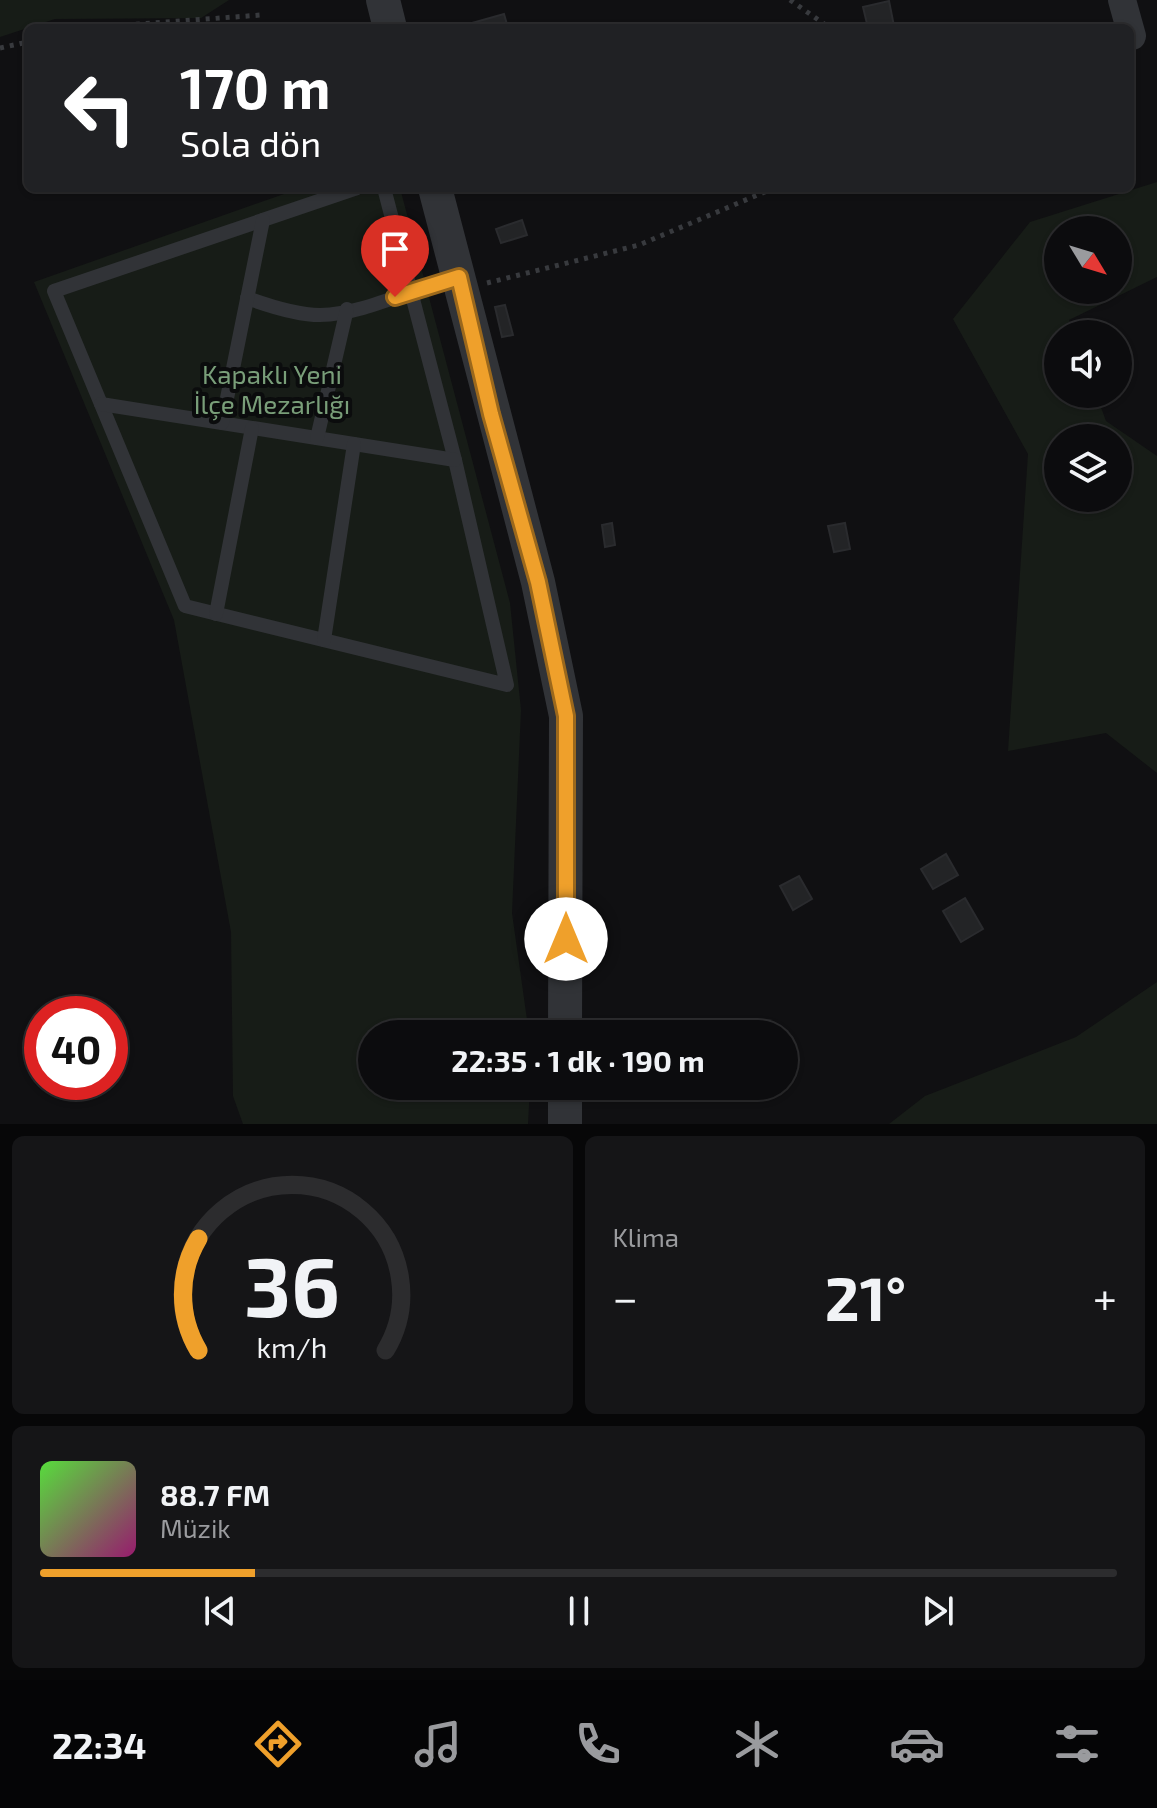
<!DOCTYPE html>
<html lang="tr">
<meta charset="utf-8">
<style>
:root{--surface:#0c0c0e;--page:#151517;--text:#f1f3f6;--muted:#9a9b9e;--line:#2c2c2e;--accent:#efa02b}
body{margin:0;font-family:"Exo 2",sans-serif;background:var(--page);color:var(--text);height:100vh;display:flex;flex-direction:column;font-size:30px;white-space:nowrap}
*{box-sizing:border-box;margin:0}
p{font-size:26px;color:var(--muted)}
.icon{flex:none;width:44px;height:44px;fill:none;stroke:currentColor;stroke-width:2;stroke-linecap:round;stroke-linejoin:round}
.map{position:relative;height:1124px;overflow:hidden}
.side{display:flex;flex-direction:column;gap:12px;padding:12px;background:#070708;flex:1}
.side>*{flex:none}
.hud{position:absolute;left:24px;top:24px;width:1110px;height:168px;border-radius:12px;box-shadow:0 2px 6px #0004,0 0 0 2px var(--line);background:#202124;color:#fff;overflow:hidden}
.needle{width:52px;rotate:128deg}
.buttons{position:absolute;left:1044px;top:216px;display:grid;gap:16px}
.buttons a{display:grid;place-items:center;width:88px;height:88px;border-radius:50%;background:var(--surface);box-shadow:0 2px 6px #0004,0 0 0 2px var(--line);font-size:40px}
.speed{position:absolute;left:24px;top:996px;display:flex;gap:16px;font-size:40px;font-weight:700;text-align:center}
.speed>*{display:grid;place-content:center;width:104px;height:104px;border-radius:50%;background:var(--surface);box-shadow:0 2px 6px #0004,0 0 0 2px var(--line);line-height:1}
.speed .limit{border:12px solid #d22;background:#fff;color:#111}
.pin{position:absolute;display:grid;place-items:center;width:68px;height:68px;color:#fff;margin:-82px -34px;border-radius:50% 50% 50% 0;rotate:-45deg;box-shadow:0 0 8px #0007}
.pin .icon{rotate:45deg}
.me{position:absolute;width:88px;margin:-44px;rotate:0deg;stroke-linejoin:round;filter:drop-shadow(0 0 6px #0008)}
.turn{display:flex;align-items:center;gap:28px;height:168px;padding:0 24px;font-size:36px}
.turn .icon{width:104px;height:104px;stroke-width:2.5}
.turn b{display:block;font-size:56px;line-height:68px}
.big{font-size:60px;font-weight:700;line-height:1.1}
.side .card{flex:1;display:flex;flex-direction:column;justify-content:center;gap:12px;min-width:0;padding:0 28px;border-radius:12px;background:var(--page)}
.side .dial{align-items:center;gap:0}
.dial svg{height:208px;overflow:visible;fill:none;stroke:var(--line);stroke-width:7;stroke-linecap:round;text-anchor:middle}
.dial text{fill:var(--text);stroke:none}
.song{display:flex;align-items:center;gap:24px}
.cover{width:96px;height:96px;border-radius:12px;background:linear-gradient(135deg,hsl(110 70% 55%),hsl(320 70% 35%))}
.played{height:8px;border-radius:4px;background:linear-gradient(90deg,var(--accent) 20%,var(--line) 20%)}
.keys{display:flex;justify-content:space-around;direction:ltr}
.heat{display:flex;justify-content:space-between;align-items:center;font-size:44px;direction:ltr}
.side .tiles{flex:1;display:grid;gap:12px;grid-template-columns:1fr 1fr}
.card:last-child{grid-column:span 2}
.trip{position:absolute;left:358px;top:1020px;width:440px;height:80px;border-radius:40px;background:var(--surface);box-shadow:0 2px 6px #0004,0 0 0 2px var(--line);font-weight:700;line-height:80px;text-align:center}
.menu{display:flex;height:128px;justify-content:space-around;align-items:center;background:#050506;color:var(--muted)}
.menu .icon{width:56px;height:56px}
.menu .selected{color:var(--accent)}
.menu b{font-size:36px;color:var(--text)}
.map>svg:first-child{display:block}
.green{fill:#171c17;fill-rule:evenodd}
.building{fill:#232426;stroke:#2a2b2e;stroke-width:2}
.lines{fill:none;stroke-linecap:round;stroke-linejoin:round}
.path{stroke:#383a3e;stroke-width:5;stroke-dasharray:4 6;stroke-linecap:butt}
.service{stroke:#313337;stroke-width:14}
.minor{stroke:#313337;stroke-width:28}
.tertiary{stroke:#313337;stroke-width:34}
.route-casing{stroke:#9b681c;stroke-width:20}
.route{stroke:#efa02b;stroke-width:14}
.labels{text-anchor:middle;stroke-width:8;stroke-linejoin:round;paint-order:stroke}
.park-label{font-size:26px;fill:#799e79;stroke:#0b0c0d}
</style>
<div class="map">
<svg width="1157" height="1124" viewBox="0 0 1157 1124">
<rect width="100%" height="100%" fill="#101012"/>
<g class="green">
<path d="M 0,0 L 229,0 L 201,18 L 55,19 L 0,37 Z"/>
<path d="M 1157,182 L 1157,277 L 1069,320 L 1074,334 L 1058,334 L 1058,394 L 1096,394 L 1106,421 L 1157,456 L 1157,773 L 1106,733 L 1008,751 L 1028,454 L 953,319 L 1030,222 ZM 1058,230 L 1118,230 L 1118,290 L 1058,290 ZM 1058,438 L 1118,438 L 1118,498 L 1058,498 Z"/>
<path d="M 301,188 L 400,188 L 510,603 L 521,710 L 512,913 L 529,1034 L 372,1034 L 372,1086 L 530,1086 L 528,1124 L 243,1124 L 233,1096 L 231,932 L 174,620 L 34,282 Z"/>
<path d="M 1157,982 L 1157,1124 L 889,1124 L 925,1096 L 1076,1037 Z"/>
</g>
<g class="building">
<path d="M 889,1 L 894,26 L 868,28 L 863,7 Z"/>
<path d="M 504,14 L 508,28 L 473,28 L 472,23 Z"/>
<path d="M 522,220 L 527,235 L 501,243 L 496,229 Z"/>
<path d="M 505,305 L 513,335 L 502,337 L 495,307 Z"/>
<path d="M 612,523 L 615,545 L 605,547 L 602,525 Z"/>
<path d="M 845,523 L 850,549 L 834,552 L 828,526 Z"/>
<path d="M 946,854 L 958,875 L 933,889 L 921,869 Z"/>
<path d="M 799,876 L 812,899 L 793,910 L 780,886 Z"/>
<path d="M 965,898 L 983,929 L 961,942 L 943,911 Z"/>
</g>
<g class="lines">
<g class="path">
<path d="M 790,0 L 830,28"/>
<path d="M 86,28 L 261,15"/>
<path d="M 0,48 L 28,42"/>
<path d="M 487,283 L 639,245 L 774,188"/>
</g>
<g class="service">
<path d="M 357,188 L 54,291 L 185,606 L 507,685 L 455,460 L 384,188"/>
<path d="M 247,298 C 269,306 297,315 320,315 C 367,314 413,287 458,277"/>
<path d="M 101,404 L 455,460"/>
<path d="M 222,423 L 263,220"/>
<path d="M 317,438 L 347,309"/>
<path d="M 216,614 L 252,428"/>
<path d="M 324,640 L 354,444"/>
</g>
<path class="minor" d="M 1122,0 L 1132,36"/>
<g class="tertiary">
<path d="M 383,0 L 390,28"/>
<path d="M 435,188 L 538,582 L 566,716 L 565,1034"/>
<path d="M 565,1124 L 565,1086"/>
</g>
</g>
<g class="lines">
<g class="route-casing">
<path id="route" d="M 395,297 L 459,277 L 491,414 L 538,582 L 566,716 L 566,939"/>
</g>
<use href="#route" class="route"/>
</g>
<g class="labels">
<g class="park-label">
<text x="272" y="384">Kapaklı Yeni<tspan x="272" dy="30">İlçe Mezarlığı</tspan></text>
</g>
</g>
</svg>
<div class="buttons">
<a><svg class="needle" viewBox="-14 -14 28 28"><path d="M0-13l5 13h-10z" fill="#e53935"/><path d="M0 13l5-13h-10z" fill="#9a9b9e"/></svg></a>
<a><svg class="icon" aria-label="sound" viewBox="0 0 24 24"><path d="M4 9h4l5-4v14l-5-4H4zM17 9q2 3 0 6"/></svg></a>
<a><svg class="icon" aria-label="layers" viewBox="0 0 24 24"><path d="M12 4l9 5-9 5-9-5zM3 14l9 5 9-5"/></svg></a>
</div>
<div class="speed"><div class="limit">40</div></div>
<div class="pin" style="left:395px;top:297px;background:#d93025"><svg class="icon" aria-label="arrive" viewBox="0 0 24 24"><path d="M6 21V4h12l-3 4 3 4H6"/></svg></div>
<svg class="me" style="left:566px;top:939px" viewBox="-20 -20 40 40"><circle r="19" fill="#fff"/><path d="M0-13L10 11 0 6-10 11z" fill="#efa02b"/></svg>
<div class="trip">22:35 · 1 dk · 190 m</div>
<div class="hud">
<div class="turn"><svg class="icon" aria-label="left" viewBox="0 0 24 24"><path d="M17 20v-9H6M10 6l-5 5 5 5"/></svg><div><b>170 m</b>Sola dön</div></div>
</div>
</div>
<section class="side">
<div class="tiles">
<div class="card dial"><svg viewBox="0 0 100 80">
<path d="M14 69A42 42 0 1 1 86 69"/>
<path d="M14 69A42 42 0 0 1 14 26" stroke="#efa02b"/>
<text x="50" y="56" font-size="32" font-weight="700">36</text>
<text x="50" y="72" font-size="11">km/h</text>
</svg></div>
<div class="card"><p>Klima</p>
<div class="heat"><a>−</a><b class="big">21°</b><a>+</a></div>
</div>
<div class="card">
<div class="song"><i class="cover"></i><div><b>88.7 FM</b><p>Müzik</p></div></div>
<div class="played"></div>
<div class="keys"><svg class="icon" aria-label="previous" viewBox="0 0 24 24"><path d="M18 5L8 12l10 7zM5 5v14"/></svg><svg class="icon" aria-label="pause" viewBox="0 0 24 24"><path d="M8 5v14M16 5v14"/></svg><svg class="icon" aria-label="next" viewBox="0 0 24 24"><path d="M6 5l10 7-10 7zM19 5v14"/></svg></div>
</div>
</div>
</section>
<nav class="menu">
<b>22:34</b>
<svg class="icon selected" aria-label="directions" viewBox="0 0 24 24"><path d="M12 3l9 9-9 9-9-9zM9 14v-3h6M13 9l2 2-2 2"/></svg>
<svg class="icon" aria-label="music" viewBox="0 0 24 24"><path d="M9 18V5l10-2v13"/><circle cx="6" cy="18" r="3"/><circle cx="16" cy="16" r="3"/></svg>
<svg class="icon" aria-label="phone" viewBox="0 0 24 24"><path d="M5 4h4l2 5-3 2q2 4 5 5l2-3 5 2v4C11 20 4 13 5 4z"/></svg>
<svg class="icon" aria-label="climate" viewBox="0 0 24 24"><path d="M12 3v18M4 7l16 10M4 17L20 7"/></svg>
<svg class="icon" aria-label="car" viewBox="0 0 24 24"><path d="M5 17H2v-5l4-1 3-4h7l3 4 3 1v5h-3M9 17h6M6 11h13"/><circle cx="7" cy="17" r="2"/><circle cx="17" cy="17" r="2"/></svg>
<svg class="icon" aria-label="filters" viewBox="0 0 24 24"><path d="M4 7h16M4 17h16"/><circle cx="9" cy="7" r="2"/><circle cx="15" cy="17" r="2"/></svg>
</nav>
